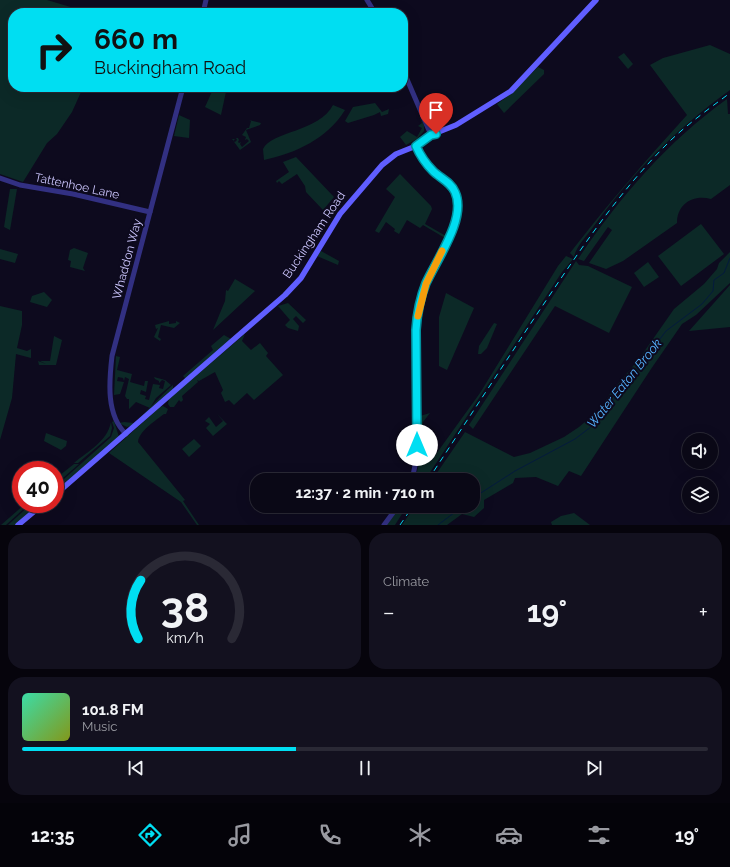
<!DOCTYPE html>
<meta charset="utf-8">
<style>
:root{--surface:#0a0816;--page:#13111f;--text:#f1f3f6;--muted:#999aa1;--line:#2a2935;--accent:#00def2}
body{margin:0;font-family:Raleway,sans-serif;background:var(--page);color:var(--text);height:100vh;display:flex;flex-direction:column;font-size:15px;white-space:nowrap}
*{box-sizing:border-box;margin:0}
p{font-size:13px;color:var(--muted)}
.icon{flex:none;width:22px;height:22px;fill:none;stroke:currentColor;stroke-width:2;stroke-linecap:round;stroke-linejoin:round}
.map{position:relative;height:525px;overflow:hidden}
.details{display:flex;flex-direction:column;gap:8px;padding:8px;background:#06040c;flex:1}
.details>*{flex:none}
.guide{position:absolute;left:8px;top:8px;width:400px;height:84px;border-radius:16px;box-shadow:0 4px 16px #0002,0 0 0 1px var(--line);background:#00def2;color:#111;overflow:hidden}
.controls{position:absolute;left:682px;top:433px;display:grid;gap:8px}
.controls a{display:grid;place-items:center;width:36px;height:36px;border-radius:50%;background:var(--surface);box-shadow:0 4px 16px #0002,0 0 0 1px var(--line);font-size:20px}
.speed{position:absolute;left:12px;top:461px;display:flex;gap:8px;font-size:20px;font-weight:700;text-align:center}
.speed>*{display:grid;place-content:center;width:52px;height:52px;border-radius:50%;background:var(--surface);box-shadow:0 4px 16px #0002,0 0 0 1px var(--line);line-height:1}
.speed .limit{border:6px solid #d22;background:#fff;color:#111}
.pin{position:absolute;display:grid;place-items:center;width:34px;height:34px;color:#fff;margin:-41px -17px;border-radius:50% 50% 50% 0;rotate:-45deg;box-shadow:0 0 4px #0007}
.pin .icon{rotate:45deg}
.me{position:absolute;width:44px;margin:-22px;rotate:0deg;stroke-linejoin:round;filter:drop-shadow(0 0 3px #0008)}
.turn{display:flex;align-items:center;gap:14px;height:84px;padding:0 20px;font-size:18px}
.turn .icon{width:52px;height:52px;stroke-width:2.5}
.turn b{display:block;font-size:28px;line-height:34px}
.big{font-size:30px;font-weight:700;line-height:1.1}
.details .widget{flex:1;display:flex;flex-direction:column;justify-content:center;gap:6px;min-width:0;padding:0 14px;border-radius:16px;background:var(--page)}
.details .dial{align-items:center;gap:0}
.dial svg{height:104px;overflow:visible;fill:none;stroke:var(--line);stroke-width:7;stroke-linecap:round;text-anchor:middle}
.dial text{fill:var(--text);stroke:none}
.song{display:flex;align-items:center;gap:12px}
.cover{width:48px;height:48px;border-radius:6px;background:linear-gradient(135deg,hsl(160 70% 55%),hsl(70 70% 35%))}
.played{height:4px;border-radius:2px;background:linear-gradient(90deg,var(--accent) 40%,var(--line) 40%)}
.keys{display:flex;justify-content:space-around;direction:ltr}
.heat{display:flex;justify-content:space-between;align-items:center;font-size:22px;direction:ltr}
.details .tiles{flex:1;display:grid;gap:8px;grid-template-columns:1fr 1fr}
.widget:last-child{grid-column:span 2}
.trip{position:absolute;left:250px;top:473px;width:230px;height:40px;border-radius:16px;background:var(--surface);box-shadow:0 4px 16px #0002,0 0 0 1px var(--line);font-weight:700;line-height:40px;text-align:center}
.menu{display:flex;height:64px;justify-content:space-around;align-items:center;background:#040309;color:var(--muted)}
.menu .icon{width:28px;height:28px}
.menu .on{color:var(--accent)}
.menu b{font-size:18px;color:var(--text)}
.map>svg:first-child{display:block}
.green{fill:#0c2927}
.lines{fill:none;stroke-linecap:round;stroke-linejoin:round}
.stream{stroke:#041a3d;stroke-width:1}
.tertiary{stroke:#323082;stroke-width:5}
.secondary{stroke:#605eff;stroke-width:5.5}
.rail{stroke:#00def2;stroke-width:1;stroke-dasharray:6 5;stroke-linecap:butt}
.route-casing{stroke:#00909d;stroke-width:10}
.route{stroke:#00def2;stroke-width:7}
.slow{stroke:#f59e0b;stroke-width:7}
.labels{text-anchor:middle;stroke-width:4;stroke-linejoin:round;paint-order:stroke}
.street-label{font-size:12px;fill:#cdc7ff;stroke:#0d0a1e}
.water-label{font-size:13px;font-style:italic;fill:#55b3ff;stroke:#0d0a1e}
</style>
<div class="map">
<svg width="730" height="525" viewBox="0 0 730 525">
<rect width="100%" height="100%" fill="#0d0a1e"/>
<g class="green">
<path d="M 0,0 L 47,0 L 74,8 L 73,13 L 13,13 L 13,87 L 63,87 L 63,90 L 81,92 L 72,112 L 57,134 L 47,143 L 23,182 L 0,174 Z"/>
<path d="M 710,45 L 730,54 L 730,90 C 675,130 634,171 594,226 C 588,235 576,246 574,257 L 570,253 C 607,205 646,160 687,115 L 650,65 L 663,58 Z"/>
<path d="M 624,53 L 633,64 L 628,69 L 618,57 Z"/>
<path d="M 538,67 L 544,70 L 544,74 L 504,113 L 497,104 L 512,93 Z"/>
<path d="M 214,87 L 227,87 L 221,115 L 205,107 Z"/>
<path d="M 727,99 L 728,114 L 730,114 L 730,185 L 711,199 C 693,194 677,204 677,223 L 623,261 L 606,269 L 589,263 L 612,230 L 608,227 L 584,261 L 578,259 C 619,198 667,142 727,99 Z"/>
<path d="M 375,103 L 382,112 L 389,109 L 388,114 L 381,116 L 380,112 L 374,115 L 348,123 L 345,121 L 353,107 Z"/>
<path d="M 333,105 L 345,110 C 327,139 296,153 264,160 L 263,149 C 272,131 319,132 333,105 Z"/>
<path d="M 179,115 L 190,120 L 189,138 L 174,136 Z"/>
<path d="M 419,116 L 424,125 L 424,131 L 417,139 L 406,145 L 400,137 L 407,131 L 417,137 L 422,128 L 418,126 L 422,123 Z"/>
<path d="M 249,120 L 261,123 L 260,125 L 246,130 L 251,142 L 240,150 L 232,139 L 235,139 L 233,141 L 235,142 L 237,140 L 236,138 L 238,138 L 239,140 L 238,142 L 239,143 L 241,142 L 240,144 L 242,147 L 249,141 L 247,139 L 245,140 L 246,137 L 242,135 L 247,128 L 249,128 L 251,121 Z"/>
<path d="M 296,157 L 334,197 L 323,210 L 306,192 L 305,186 L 297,174 L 282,184 L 279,181 L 277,183 L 276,181 L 289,172 L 283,162 Z"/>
<path d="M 400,174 L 431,206 L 432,209 L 425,224 L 446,236 L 445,238 L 423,225 L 420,228 L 407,220 L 399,234 L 394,231 L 395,229 L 386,222 L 379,233 L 375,231 L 395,197 L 386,189 Z"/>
<path d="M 10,189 L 17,189 L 10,230 L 4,227 Z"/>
<path d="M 701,224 L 724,254 L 681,286 L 658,256 Z"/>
<path d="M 74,248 L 88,253 L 83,268 L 85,271 L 70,267 L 71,261 L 68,260 L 70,250 Z"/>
<path d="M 0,249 L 18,254 L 15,263 L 0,259 Z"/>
<path d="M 321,251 L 339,261 L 338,265 L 317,256 Z"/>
<path d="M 730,252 L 730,283 L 696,315 L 682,324 L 651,369 L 581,476 L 569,471 L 558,486 L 536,477 L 515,478 L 513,483 L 484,500 L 484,508 L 474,517 L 462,514 L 447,525 L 402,525 L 415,506 L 473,506 L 473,480 L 432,480 L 465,432 L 514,457 L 530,453 L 564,437 L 579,427 L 599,410 L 612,391 L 639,359 L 674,309 L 704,284 L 717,269 L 719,263 Z"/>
<path d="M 566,256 L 573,259 L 562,272 L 425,480 L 415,480 L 420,459 L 419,418 L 420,416 L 430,413 L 423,422 L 422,460 L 431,461 L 480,393 L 558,266 Z"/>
<path d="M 576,261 L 579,265 L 588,266 L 632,287 L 609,333 L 555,306 L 473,429 L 469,425 Z"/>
<path d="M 648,262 L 659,277 L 644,287 L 634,273 Z"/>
<path d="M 235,279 L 255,291 L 213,330 L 225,301 L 226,290 L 228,291 Z"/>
<path d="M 730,285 L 730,327 L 689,331 Z"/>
<path d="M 44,292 L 52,300 L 47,307 L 30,302 L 32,296 Z"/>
<path d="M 446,293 L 474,308 L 447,370 L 439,366 L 439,317 Z"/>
<path d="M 288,303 L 306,320 L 303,323 L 296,316 L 293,319 L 299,326 L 298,331 L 288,328 L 285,325 L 290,320 L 278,306 Z"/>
<path d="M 0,306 L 22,311 L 22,325 L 17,348 L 27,351 L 31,349 L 31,358 L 16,354 L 12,398 L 0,440 Z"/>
<path d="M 169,321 L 169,324 L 176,323 L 176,321 L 180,323 L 174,328 L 161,325 L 158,337 L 161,339 L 160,341 L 154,337 L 158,328 L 156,329 L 155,325 Z"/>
<path d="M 494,323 L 497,324 L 487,348 L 481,354 L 478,354 L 479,346 Z"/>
<path d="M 245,334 L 242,341 L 251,350 L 260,343 L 268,353 L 266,356 L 283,375 L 254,400 L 247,393 L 234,405 L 229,400 L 225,402 L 221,393 L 223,390 L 215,372 L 199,381 L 197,380 L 198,382 L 182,396 L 183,400 L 181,402 L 179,400 L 174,407 L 170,407 L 168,404 L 169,399 Z"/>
<path d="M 224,335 L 231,339 L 186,379 L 183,376 L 213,350 L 211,346 Z"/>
<path d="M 54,336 L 62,340 L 56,365 L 39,365 L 38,361 L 46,364 L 40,361 L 50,361 Z"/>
<path d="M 116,356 L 120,357 L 117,370 L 132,374 L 130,382 L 144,386 L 145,381 L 148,381 L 146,392 L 141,390 L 140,394 L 146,396 L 145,399 L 149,400 L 153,384 L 160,385 L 159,388 L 163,389 L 165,381 L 162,380 L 159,383 L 159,381 L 155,379 L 154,377 L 165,380 L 171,385 L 156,398 L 150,408 L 136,402 L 129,409 L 129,399 L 127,399 L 125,396 L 129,379 L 125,377 L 124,381 L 123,378 L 118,377 L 117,381 L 124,382 L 120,394 L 114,395 Z"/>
<path d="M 173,385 L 173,390 L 134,425 L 127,427 L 119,423 L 124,422 L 134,423 C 148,411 159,397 173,385 Z"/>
<path d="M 163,406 L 168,409 L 166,414 L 164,414 C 155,421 139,431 138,442 L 185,500 L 183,501 L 199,525 L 197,525 L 181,502 L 109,453 L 160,407 Z"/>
<path d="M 217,414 L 227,424 L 213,436 L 206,428 L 210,424 L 205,421 L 209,417 L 216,427 L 223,421 Z"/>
<path d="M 114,421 L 119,437 L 61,488 L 56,490 L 55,487 L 111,437 L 114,428 L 112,422 Z"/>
<path d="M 111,422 L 112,428 L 110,436 L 78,463 L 74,463 C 88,451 107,442 111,422 Z"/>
<path d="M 46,433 L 67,441 L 66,446 L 61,450 L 44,441 Z"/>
<path d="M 194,439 L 201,446 L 189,457 L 182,449 Z"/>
<path d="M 74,464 L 79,464 L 55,485 L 55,479 Z"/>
<path d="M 25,504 L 29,504 L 6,525 L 1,525 Z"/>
<path d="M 31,504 L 39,504 L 16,525 L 8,525 Z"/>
<path d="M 400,506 L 407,506 L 395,525 L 386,525 Z"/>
<path d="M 574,513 L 590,525 L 552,525 L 551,522 L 561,516 Z"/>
</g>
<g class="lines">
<g class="stream">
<path d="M 473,498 L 515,471 L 575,439 L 596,423 L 666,331 L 702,304 L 713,291 L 714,280 L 724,273 L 730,258"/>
<path d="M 438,525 L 463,506"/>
</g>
<g class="tertiary">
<path d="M 367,0 L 375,13"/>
<path d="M 203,13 L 206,0"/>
<path d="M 403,70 L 431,135"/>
<path d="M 0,178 L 20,185 L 73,194 L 150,212"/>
<path d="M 126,434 C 106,415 109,382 112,356 L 183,87"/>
<path d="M 412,480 L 417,456 L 416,331 L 418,312 L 422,294 L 453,228 L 458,203 L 453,187 L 432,170 L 416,146"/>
<path d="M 384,525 L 398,506"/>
</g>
<g class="secondary">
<path d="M 55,495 L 285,295 L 301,278 L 340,214 L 382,165 L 396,154 L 416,146 L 431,135 L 456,125 L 511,91 L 596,0"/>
<path d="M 18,525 L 43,504"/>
</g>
<g class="rail">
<path d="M 428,480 C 462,428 497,375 531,323 C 574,259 616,194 671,140 C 689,123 710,108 730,93"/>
<path d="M 400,525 L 413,506"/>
</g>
</g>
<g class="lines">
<g class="route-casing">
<path id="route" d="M 417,445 L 416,330 C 417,314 420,298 426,283 C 437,259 467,218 455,192 C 451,182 440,178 433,171 C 426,164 420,155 416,146 L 431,135 L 436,134"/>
</g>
<use href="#route" class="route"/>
<path class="slow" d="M 418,316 L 426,284 L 442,251"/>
</g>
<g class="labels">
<g class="street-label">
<text transform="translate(77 186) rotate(12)" y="4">Tattenhoe Lane</text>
<text transform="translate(314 235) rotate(-56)" y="4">Buckingham Road</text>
<text transform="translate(127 259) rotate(-75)" y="4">Whaddon Way</text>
</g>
<g class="water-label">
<text transform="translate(624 383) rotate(-51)" y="5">Water Eaton Brook</text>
</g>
</g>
</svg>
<div class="controls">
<a><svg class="icon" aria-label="sound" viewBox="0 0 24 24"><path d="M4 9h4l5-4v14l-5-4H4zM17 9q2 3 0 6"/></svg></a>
<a><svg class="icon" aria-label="layers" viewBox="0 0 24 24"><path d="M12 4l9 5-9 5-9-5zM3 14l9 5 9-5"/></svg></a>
</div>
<div class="speed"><div class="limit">40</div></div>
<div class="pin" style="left:436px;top:134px;background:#d93025"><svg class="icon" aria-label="arrive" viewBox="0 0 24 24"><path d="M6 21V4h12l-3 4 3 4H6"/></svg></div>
<svg class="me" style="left:417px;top:445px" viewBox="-20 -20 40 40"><circle r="19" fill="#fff"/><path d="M0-13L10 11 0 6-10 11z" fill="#00def2"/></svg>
<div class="trip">12:37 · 2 min · 710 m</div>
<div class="guide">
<div class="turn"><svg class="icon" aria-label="right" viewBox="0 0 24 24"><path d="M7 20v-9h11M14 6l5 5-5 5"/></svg><div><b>660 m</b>Buckingham Road</div></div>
</div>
</div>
<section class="details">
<div class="tiles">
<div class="widget dial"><svg viewBox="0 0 100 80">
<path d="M14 69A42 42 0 1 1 86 69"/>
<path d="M14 69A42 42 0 0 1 16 24" stroke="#00def2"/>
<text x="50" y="56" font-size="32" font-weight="700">38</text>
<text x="50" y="72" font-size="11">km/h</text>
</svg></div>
<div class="widget"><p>Climate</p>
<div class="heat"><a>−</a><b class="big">19°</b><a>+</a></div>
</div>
<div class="widget">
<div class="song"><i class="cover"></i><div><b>101.8 FM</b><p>Music</p></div></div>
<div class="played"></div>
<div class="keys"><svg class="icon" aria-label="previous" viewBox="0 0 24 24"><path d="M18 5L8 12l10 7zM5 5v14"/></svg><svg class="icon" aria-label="pause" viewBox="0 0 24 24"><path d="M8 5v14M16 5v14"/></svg><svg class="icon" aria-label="next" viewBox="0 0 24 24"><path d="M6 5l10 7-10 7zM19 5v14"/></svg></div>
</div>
</div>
</section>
<nav class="menu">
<b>12:35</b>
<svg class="icon on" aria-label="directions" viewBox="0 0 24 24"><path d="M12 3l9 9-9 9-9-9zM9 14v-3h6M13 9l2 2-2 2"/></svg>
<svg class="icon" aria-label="music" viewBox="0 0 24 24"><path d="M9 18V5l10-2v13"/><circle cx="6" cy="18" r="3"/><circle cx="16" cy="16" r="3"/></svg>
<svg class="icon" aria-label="phone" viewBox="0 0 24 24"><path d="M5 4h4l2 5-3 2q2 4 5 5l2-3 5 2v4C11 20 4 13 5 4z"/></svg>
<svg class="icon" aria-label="climate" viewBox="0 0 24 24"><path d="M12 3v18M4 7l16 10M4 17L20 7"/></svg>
<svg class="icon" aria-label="car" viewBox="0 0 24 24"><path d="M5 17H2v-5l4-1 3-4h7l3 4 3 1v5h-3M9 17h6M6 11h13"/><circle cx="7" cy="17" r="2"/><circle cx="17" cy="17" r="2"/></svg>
<svg class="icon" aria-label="filters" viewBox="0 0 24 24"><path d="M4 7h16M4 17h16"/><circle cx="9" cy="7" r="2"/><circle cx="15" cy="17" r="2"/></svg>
<b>19°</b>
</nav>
